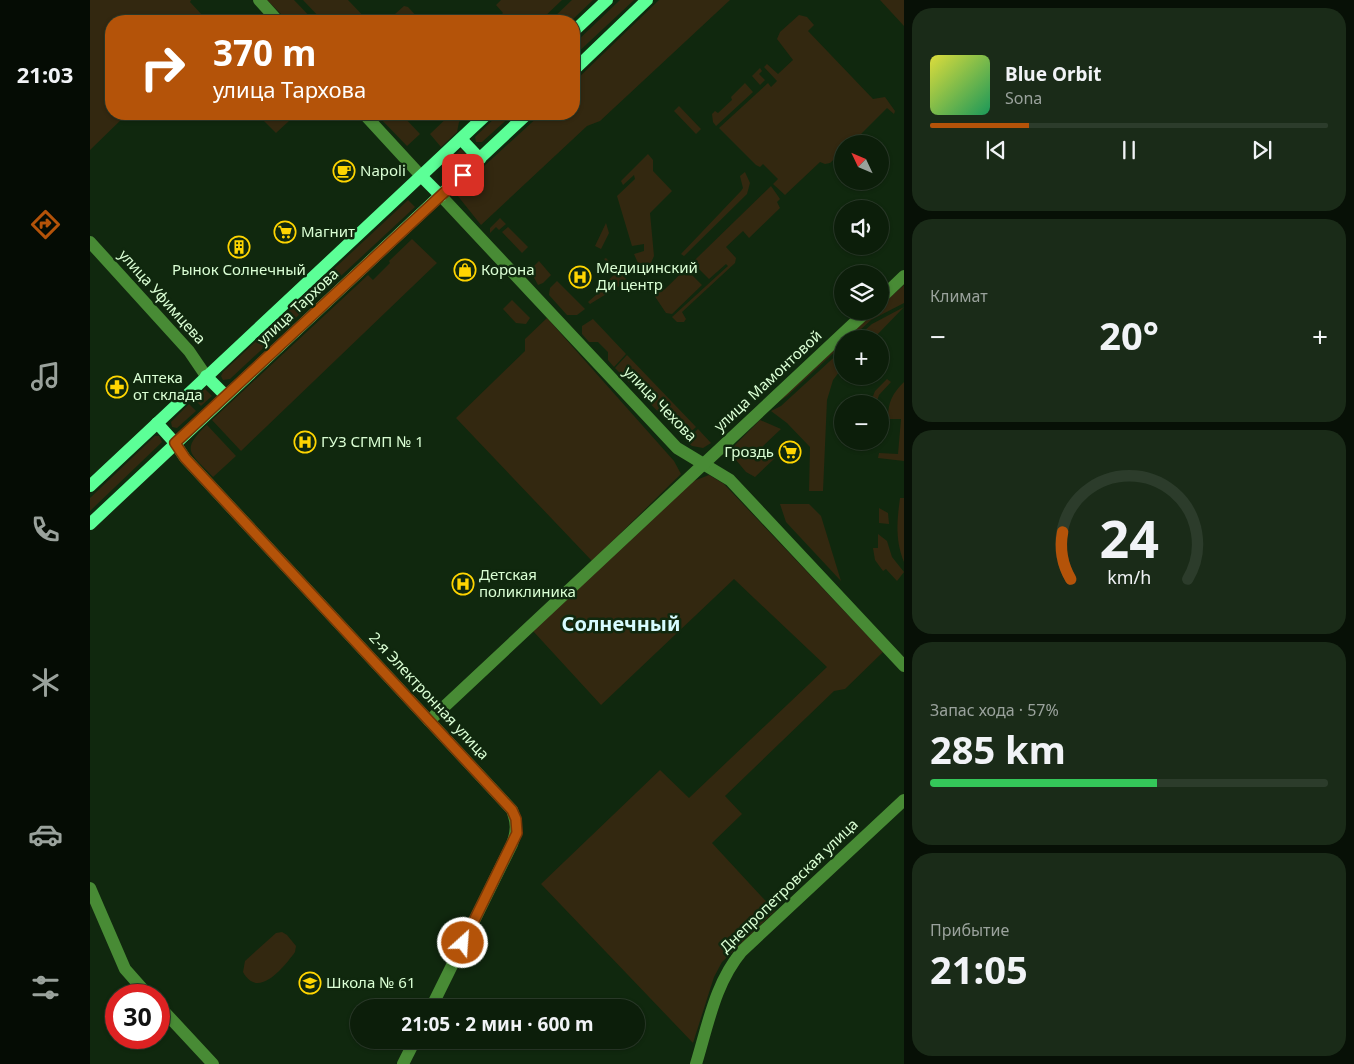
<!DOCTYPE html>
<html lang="ru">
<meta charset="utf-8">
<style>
:root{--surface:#0c1e0a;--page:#1a2b18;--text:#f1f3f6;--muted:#9aa29c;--line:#2c3c2b;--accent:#b45309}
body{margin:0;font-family:"Noto Sans",sans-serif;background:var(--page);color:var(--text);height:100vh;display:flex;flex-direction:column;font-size:19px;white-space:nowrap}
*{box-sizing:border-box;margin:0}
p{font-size:16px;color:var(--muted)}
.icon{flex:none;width:28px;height:28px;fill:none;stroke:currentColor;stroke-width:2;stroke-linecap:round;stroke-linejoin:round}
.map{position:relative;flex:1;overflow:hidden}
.panel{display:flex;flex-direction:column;gap:8px;padding:8px;background:#071006;width:450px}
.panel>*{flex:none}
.guide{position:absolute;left:15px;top:15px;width:475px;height:105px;border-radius:20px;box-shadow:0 1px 4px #0004,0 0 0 1px var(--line);background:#b45309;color:#fff;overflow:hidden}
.needle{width:32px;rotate:314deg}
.fabs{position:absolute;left:744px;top:135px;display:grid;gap:10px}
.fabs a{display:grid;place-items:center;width:55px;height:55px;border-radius:50%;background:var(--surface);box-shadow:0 1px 4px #0004,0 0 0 1px var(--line);font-size:25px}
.speed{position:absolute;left:15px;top:984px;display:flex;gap:10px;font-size:25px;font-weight:700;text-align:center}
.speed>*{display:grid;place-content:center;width:65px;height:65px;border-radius:50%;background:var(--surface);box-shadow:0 1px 4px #0004,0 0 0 1px var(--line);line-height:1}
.speed .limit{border:8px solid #d22;background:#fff;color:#111}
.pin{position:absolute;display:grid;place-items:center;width:42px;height:42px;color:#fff;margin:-21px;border-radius:10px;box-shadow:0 2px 8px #0006}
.me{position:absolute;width:55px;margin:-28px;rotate:26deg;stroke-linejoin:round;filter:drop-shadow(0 0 4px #0008)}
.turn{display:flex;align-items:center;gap:18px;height:105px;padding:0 25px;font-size:22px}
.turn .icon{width:65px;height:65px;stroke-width:2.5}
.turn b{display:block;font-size:35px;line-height:42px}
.big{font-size:38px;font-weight:700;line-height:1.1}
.panel .widget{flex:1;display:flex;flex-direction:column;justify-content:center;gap:8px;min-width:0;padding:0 18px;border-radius:20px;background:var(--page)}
.panel .dial{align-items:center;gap:0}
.dial svg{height:130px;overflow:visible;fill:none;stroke:var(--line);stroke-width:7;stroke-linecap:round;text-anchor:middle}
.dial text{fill:var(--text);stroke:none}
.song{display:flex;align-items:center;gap:15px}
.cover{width:60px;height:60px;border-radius:8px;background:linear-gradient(135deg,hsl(60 70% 55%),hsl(150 70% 35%))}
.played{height:5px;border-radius:2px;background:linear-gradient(90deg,var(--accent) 25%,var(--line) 25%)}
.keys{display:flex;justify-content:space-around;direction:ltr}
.heat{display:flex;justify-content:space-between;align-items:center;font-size:28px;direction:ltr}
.charge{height:8px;border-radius:4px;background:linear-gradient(90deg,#34c759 57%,var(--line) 0)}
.trip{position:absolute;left:260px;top:999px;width:295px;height:50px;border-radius:25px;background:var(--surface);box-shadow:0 1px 4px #0004,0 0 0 1px var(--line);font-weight:700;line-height:50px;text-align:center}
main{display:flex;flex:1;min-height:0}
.tabs{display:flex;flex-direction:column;width:90px;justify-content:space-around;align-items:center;background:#050c04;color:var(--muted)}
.tabs .icon{width:35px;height:35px}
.tabs .selected{color:var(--accent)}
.tabs b{font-size:22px;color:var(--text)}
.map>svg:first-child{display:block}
.green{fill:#332810}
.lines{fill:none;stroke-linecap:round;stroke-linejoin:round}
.minor{stroke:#488b35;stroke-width:12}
.major{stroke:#5cff97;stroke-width:12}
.route-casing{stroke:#753606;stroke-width:12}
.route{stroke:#b45309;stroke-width:9}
.labels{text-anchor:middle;stroke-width:5;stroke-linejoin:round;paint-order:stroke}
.poi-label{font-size:15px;fill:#dbffd5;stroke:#10280e;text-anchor:start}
.street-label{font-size:15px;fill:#dbffd5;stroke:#10280e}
.district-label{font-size:20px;font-weight:bold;fill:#d7fbff;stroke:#10280e}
</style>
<main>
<nav class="tabs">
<b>21:03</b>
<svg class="icon selected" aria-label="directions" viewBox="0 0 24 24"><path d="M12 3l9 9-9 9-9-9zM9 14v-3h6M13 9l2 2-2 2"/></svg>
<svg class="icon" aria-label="music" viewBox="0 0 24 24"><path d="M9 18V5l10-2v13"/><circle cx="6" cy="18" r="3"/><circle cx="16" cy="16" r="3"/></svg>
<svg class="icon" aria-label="phone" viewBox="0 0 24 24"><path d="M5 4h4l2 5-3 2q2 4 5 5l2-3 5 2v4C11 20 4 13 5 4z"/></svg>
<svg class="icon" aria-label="climate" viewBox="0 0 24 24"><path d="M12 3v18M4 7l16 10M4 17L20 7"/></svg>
<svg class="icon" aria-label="car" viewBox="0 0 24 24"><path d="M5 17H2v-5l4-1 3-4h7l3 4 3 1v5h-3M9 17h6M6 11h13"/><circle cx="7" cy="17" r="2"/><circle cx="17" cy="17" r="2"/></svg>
<svg class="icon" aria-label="filters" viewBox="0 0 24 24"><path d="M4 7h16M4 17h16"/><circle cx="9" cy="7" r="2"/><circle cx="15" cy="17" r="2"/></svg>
</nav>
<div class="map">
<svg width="814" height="1064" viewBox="0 0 814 1064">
<rect width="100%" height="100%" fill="#10280e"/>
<g class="green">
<path d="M 0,0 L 101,0 L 100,2 L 112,15 L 105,21 L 21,21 L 21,114 L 37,114 L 0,150 Z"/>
<path d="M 177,0 L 204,0 L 224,21 L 198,21 Z"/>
<path d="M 213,0 L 258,0 L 278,21 L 233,21 Z"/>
<path d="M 411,0 L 472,0 L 450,21 L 405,21 L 413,13 L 406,5 Z"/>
<path d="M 482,0 L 503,0 L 481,21 L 460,21 Z"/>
<path d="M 530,0 L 544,0 L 484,56 L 484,44 Z"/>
<path d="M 569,0 L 640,0 L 510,121 L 497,126 L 391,225 L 367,195 L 369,189 L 451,114 L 484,114 L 484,82 Z"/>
<path d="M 790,0 L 814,0 L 814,26 Z"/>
<path d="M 314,6 L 318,7 L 331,21 L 312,21 L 305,14 Z"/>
<path d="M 709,15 L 717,17 L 724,25 L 718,31 L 783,99 L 795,97 L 805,111 L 804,114 L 797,108 L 761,144 L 752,144 L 752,152 L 740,163 L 735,164 L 730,162 L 695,195 L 683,184 L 688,179 L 673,164 L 670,167 L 666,165 L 629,128 L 678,83 L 681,87 L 687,81 L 674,67 L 677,64 L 688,74 L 703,60 L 687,39 L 690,32 Z"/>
<path d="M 670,68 L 672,71 L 669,74 L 675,80 L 670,85 L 662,76 Z"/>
<path d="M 655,83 L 663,92 L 626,126 L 623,122 L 622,114 L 625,111 L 628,113 L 642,100 L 641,97 Z"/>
<path d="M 589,106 L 611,129 L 606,134 L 584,111 Z"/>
<path d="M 167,114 L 192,114 L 199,121 L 186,133 Z"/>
<path d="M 286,114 L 311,114 L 330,134 L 317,146 Z"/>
<path d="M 361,114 L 377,114 L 369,122 L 367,132 L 351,147 L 340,134 Z"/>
<path d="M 409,114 L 423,114 L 392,142 L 386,142 L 385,137 Z"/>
<path d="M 371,149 L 378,155 L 368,165 L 362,158 Z"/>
<path d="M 558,154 L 563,160 L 563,171 L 582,191 L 560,213 L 564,256 L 560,265 L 551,270 L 544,254 L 554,251 L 554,244 L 542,246 L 527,196 L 545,179 L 544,175 L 533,185 L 531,181 Z"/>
<path d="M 655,172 L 660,183 L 657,194 L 594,256 L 591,254 L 651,191 L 653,188 L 650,176 Z"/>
<path d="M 681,186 L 690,199 L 687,202 L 690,208 L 659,238 L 653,231 L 636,247 L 646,258 L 645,263 L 592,312 L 596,319 L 594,322 L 587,322 L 582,317 L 638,266 L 636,264 L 619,279 L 608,268 L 601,274 L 612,285 L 582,314 L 576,313 L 564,295 L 572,288 L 574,290 Z"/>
<path d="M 318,200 L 325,207 L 140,379 L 133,380 L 131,376 L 133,372 Z"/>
<path d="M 410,218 L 416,224 L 409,230 L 406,227 L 400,233 L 400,228 Z"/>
<path d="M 516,223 L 519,233 L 511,249 L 505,246 Z"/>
<path d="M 418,227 L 438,247 L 432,253 L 412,232 Z"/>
<path d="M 322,239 L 347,263 L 151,451 L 122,420 L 278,275 L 283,280 L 300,263 L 299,261 Z"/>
<path d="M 516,258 L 536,279 L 531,285 L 500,304 L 498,302 L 514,288 L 512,286 L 524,275 L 517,267 L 519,265 L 514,259 Z"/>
<path d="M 449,261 L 461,275 L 453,283 L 448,285 L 440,270 Z"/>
<path d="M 467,281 L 495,309 L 487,315 L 477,315 L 459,295 L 460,288 Z"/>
<path d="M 814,285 L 814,303 L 781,320 L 760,339 L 755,339 L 785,311 L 790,311 L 790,306 Z"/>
<path d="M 422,300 L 440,318 L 436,324 L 426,323 L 413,309 Z"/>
<path d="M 814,307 L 783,339 L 765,339 L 782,324 Z"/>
<path d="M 457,318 L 584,461 L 591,474 L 502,561 L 366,418 L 435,351 L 435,339 Z"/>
<path d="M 503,319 L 536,354 L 524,367 L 518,360 L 518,352 L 508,342 L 499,342 L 492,334 L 492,326 Z"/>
<path d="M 752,341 L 752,345 L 697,396 L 685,404 Z"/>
<path d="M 752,350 L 752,368 L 743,380 L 737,400 L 733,491 L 719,491 L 720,447 L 697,423 L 681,411 L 691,406 Z"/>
<path d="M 537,355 L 606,427 L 594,438 L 525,368 Z"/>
<path d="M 797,379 L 801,382 L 789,395 L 786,404 L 780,404 L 785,391 Z"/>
<path d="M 814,382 L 814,461 L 788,458 L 789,453 L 808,454 L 811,419 L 798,419 C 798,402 802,394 814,382 Z"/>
<path d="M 115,389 L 122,396 L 111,406 L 104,399 Z"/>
<path d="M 99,404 L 106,411 L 87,428 L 82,427 L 81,422 Z"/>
<path d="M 670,420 L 691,429 L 673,446 L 685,458 L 665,477 L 656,472 L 641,454 L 645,445 Z"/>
<path d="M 117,425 L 146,456 L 123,477 C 101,453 89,451 117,425 Z"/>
<path d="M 608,429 L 621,443 L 613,448 L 602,446 L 596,441 Z"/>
<path d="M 65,436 L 69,436 L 72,442 L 0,511 L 0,498 Z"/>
<path d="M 619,475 L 634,484 L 793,652 L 755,689 L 744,691 L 635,796 L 652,814 L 622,843 L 685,911 L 632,962 L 624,977 L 603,1043 L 451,884 L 570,770 L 599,798 L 737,667 L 644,579 L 511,705 L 443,631 L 601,482 Z"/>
<path d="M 810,498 L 814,498 L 814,562 C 805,540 807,521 810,498 Z"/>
<path d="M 690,504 L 719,504 L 731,516 L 751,581 L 696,522 Z"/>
<path d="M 789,508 L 798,513 L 799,524 L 789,523 Z"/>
<path d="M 788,534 L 797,541 L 802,557 L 814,572 L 807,581 L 796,569 L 793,571 L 785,560 L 783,548 L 788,548 Z"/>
<path d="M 192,932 L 197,935 L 206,946 L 205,952 C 194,967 168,1000 153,972 L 155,961 L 186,933 Z"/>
</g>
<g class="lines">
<g class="minor">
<path d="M 169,0 L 188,21"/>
<path d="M 274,114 L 332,177"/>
<path d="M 351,196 L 587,448 L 640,480 L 814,666"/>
<path d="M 0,242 L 99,351 L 116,376"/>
<path d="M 790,299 L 814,276"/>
<path d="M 85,443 L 95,458 L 422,810 C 427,823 427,831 422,844 L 341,1008"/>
<path d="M 339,721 L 777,311"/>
<path d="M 0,888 L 35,969 L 58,995"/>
<path d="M 69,1006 L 123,1064"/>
<path d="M 313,1064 L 325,1040"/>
<path d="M 606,1064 C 618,1025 625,983 652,951 L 814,800"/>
</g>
<g class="major">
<path d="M 484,31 L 517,0"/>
<path d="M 484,70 L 557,0"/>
<path d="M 371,139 L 390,159"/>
<path d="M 332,177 L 351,196"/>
<path d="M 116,376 L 136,396"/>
<path d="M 67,423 L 85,443"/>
<path d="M 0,486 L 397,114"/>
<path d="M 0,524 L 437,114"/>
</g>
</g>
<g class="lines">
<g class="route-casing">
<path id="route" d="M 373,943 L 427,833 L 426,819 L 422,810 L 95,458 L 85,443 L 373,175"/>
</g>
<use href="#route" class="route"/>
</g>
<defs>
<g id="cafe-ring" transform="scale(1.125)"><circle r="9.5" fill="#10280e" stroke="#ffd501" stroke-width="1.5"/><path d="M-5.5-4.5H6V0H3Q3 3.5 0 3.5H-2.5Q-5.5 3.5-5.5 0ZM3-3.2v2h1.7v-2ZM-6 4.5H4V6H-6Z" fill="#ffd501"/></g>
<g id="supermarket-ring" transform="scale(1.125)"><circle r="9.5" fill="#10280e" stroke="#ffd501" stroke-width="1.5"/><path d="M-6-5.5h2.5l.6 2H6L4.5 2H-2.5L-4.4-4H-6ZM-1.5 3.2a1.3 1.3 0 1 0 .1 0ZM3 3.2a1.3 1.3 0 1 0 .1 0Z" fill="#ffd501"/></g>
<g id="building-ring" transform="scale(1.125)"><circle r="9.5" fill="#10280e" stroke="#ffd501" stroke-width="1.5"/><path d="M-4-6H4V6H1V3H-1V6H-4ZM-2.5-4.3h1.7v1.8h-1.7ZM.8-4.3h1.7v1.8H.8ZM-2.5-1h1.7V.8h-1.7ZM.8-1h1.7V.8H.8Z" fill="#ffd501"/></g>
<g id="shop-ring" transform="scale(1.125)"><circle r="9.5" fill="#10280e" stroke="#ffd501" stroke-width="1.5"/><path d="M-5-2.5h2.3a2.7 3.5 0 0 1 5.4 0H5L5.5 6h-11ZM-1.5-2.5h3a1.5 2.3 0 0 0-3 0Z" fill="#ffd501"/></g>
<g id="hospital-ring" transform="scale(1.125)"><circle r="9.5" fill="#10280e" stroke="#ffd501" stroke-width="1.5"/><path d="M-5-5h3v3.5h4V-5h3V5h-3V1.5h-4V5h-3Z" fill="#ffd501"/></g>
<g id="pharmacy-ring" transform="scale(1.125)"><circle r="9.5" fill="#10280e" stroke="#ffd501" stroke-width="1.5"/><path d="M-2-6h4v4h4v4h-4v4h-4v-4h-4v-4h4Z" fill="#ffd501"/></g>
<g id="school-ring" transform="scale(1.125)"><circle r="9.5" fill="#10280e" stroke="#ffd501" stroke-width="1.5"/><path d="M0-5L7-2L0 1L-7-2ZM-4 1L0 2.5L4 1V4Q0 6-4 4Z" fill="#ffd501"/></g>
</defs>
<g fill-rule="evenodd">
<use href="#cafe-ring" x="254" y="171"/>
<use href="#supermarket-ring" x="195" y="232"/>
<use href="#building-ring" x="149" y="247"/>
<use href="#shop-ring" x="375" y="270"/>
<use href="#hospital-ring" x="490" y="277"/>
<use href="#pharmacy-ring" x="27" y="387"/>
<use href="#hospital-ring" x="215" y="442"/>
<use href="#supermarket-ring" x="700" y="452"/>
<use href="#hospital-ring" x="373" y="584"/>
<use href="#school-ring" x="220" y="983"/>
</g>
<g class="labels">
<g class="poi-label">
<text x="270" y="176">Napoli</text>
<text x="211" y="237">Магнит</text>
<text x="506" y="273">Медицинский<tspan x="506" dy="17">Ди центр</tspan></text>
<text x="149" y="275" text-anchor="middle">Рынок Солнечный</text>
<text x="391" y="275">Корона</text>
<text x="43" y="383">Аптека<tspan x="43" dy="17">от склада</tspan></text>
<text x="231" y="447">ГУЗ СГМП № 1</text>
<text x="684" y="457" text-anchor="end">Гроздь</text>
<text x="389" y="580">Детская<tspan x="389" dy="17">поликлиника</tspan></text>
<text x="236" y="988">Школа № 61</text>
</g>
<g class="street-label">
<text transform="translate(72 297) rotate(48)" y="5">улица Уфимцева</text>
<text transform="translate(208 307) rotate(-43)" y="5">улица Тархова</text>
<text transform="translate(678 381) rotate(-43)" y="5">улица Мамонтовой</text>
<text transform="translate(570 404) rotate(46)" y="5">улица Чехова</text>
<text transform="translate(339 696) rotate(47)" y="5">2-я Электронная улица</text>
<text transform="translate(699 886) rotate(-44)" y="5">Днепропетровская улица</text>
</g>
<g class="district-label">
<text x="531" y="631">Солнечный</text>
</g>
</g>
</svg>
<div class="fabs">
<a><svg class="needle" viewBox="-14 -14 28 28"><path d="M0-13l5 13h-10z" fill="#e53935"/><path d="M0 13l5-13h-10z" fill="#9aa29c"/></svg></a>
<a><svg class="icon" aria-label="sound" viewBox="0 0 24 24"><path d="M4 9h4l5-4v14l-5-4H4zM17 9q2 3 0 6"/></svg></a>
<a><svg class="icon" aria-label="layers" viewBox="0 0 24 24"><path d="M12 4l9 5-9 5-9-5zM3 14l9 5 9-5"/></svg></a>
<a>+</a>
<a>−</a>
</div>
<div class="speed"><div class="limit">30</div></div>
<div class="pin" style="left:373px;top:175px;background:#d93025"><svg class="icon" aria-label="arrive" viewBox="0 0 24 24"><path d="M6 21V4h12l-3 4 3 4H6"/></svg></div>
<svg class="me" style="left:373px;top:943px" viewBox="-20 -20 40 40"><circle r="17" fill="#b45309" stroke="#fff" stroke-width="3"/><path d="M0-11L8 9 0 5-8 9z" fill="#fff"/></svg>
<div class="trip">21:05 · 2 мин · 600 m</div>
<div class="guide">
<div class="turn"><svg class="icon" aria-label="right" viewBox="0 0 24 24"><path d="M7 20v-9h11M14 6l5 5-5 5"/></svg><div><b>370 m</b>улица Тархова</div></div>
</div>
</div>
<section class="panel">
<div class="widget">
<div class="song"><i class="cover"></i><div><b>Blue Orbit</b><p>Sona</p></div></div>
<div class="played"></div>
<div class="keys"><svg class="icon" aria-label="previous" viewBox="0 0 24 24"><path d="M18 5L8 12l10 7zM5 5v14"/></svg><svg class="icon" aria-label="pause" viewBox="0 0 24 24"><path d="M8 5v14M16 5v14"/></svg><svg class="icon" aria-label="next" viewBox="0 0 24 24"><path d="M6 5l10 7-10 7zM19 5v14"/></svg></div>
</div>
<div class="widget"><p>Климат</p>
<div class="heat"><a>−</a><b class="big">20°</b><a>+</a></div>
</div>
<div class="widget dial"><svg viewBox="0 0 100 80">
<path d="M14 69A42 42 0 1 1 86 69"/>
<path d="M14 69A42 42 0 0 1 9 40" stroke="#b45309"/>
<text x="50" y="56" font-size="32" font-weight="700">24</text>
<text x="50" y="72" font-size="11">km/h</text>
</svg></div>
<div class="widget"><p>Запас хода · 57%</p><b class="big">285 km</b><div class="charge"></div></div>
<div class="widget"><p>Прибытие</p><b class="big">21:05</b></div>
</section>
</main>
